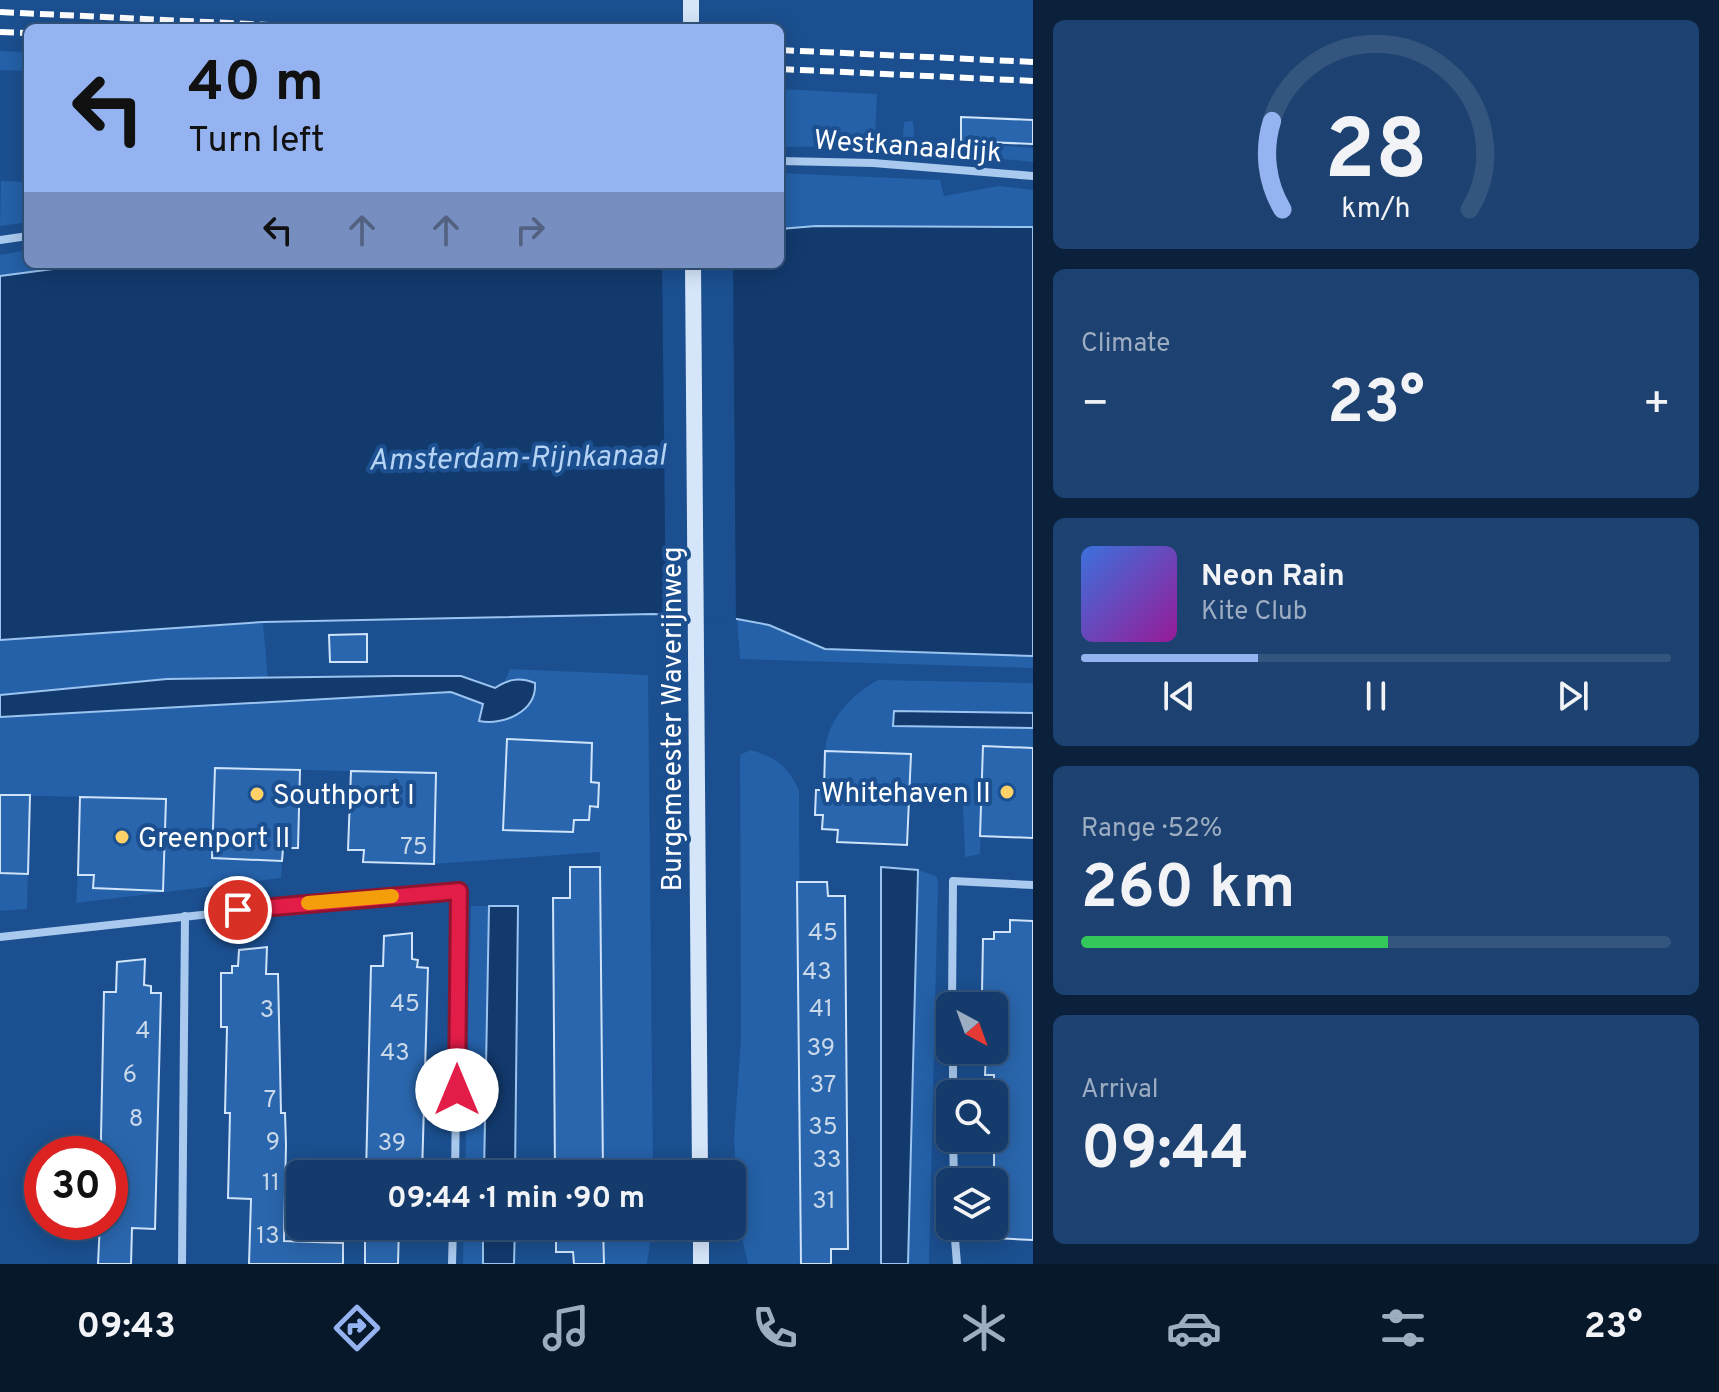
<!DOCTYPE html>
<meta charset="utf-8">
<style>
:root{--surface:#143b6b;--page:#1d4271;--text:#f1f3f6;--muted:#9dadc1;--line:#33557e;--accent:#95b2f1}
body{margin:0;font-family:Overpass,sans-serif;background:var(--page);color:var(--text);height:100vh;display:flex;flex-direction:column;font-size:30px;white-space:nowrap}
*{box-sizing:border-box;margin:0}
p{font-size:26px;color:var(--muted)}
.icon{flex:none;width:44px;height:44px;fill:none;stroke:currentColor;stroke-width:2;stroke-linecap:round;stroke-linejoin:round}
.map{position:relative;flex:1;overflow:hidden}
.side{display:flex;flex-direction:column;gap:20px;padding:20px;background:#0b203b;width:686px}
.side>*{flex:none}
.guide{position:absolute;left:24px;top:24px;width:760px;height:244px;border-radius:12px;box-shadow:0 4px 20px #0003,0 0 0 2px var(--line);background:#95b2f1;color:#111;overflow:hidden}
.needle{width:52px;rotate:139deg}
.fabs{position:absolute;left:936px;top:992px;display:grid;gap:16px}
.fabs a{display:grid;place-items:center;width:72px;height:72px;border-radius:12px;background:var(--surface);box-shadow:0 4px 20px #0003,0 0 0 2px var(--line);font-size:40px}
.speed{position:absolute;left:24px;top:1136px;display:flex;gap:16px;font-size:40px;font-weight:700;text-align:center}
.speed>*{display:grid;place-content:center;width:104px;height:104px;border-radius:50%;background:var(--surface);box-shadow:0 4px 20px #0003,0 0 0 2px var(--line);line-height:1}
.speed .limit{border:12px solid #d22;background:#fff;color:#111}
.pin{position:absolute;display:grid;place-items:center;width:68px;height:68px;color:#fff;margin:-34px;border:4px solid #fff;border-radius:50%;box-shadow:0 2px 8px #0007}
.me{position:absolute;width:88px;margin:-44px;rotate:0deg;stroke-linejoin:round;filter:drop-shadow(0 0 6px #0008)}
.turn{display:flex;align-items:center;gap:28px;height:168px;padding:0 32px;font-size:36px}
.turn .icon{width:104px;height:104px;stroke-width:2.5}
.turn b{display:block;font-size:56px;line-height:68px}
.lanes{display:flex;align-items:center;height:76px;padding:0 32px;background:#0003;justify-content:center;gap:40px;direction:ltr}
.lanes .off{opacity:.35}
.big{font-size:60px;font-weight:700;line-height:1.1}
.side .tile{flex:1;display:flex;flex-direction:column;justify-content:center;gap:12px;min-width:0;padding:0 28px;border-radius:12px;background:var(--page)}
.side .dial{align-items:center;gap:0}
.dial svg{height:208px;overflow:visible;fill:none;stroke:var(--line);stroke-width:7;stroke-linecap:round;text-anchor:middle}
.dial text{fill:var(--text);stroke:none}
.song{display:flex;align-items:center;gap:24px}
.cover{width:96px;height:96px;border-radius:12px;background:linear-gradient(135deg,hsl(220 70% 55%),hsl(300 70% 35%))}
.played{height:8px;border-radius:4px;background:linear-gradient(90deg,var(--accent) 30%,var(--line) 30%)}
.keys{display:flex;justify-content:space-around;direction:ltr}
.heat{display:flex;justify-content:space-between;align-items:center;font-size:44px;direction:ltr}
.charge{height:12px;border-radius:6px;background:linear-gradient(90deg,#34c759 52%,var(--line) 0)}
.trip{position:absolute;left:286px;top:1160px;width:460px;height:80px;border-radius:12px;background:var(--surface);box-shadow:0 4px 20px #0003,0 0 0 2px var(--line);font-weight:700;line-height:80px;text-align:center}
.tabs{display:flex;height:128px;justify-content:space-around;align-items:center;background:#08182b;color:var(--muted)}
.tabs .icon{width:56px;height:56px}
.tabs .on{color:var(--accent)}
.tabs b{font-size:36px;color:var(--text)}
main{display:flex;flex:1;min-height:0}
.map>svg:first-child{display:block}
.green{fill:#2461a8;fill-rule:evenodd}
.water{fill:#123a6d;stroke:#9cc4f0;stroke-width:2}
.pier{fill:#1b4f8f}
.building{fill:#2a66ad;stroke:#cfe3fa;stroke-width:2}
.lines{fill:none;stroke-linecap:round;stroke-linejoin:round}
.minor{stroke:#a9c9ee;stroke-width:8}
.secondary{stroke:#d6e6fa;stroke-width:16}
.rail{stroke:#fff;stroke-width:6;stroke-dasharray:14 6;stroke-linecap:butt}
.route-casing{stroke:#92132f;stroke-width:20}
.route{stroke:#e11d48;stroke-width:14}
.slow{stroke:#f59e0b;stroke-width:14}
.poi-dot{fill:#ffd166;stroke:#1b4f8f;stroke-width:3}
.labels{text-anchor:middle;stroke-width:8;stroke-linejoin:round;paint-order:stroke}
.number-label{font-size:24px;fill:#cad9ea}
.street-label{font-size:28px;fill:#fff;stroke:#1b4f8f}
.poi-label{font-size:28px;fill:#fff;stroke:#1b4f8f;text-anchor:start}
.water-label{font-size:30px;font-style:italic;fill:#b5d3f5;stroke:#1b4f8f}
</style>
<main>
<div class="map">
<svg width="1033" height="1264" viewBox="0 0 1033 1264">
<rect width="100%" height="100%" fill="#1b4f8f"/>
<g class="green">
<path d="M 0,51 L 28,52 L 28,71 L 0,70 Z"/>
<path d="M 780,89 L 877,94 L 875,136 L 888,140 L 888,146 L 780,147 Z"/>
<path d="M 913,121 L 914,139 L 1033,148 L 1033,162 L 902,149 L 904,122 Z"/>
<path d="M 780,173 L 940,180 L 944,196 L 998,186 L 1033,190 L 1033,227 L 816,226 L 780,229 Z"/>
<path d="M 1,181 L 28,182 L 28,222 L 0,226 Z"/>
<path d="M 28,250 L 28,264 L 91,264 L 0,276 L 0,255 Z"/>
<path d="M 737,619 L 769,625 L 825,649 L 1033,656 L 1033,668 L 740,659 Z"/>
<path d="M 263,622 L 268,680 L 167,679 L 0,695 L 0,640 Z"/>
<path d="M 510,669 L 648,675 L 653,1174 L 603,1174 L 600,852 L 434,864 L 436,773 L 216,768 L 212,858 L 282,861 L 281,878 L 76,903 L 78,875 L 93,875 L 93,887 L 166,799 L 0,795 L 0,717 L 451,692 L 483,704 L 522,679 L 505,681 ZM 507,740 L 592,743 L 591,782 L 597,807 L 590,806 L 589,820 L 574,820 L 573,832 L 503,830 Z"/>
<path d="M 878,680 L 1033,683 L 1033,713 L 894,712 L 894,726 L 1033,728 L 1033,748 L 983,746 L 980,854 L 965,857 L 962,785 L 909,784 L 910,754 L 825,751 C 827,720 852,694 878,680 Z"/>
<path d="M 750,750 C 777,757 787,766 799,790 L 801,1264 L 748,1264 L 739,1224 L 734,1139 L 741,1039 L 740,755 Z"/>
<path d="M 918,870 L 936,876 L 938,881 L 929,1264 L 908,1264 Z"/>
<path d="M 0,873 L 28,874 L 27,909 L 0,911 Z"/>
<path d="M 471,906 L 489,906 L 484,1174 L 465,1174 Z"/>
<path d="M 464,1226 L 483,1226 L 483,1264 L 463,1264 Z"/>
<path d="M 603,1226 L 652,1226 L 647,1264 L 604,1264 Z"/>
</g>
<g class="water">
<path d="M 816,226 L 1033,227 L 1033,656 L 825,649 L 769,625 L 737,619 L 653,614 L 263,622 L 0,640 L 0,276 L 91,264 L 780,264 L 780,229 Z"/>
<path d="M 395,676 L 461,676 L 495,688 C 509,679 519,677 535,683 C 537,711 504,726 479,721 L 483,704 L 451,692 L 0,717 L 0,695 L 167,679 Z"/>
<path d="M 894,711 L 1033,713 L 1033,728 L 893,726 Z"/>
<path d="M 881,867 L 918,870 L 908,1264 L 881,1264 Z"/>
<path d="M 489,906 L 518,906 L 515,1174 L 484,1174 Z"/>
<path d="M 483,1226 L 515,1226 L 514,1264 L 483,1264 Z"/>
</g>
<path class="pier" d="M 662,264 L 733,264 L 736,623 L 666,619 Z"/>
<g class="building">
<path d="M 961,117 L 1033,120 L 1033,144 L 961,141 Z"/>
<path d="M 367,634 L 367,662 L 330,662 L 329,635 Z"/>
<path d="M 507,739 L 592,743 L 591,782 L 599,783 L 598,807 L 590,806 L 589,820 L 574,820 L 573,832 L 503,830 Z"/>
<path d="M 983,746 L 1033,748 L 1033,838 L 980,836 Z"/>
<path d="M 825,751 L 911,754 L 907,845 L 837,842 L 838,830 L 822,829 L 823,815 L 815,815 L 816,790 L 824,790 Z"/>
<path d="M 215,768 L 300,770 L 298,848 L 283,848 L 282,861 L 212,858 Z"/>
<path d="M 351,771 L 436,773 L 434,864 L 363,862 L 364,850 L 348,850 Z"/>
<path d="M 0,795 L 30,795 L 28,874 L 0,873 Z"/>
<path d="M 80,797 L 166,799 L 163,891 L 93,888 L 94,875 L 78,875 Z"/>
<path d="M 570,867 L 600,867 L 603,1174 L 555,1174 L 553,898 L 570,898 Z"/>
<path d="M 797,882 L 827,882 L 828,896 L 845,896 L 848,1249 L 831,1249 L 831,1264 L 801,1264 Z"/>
<path d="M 1010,920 L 1033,921 L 1033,1240 L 994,1238 L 994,1075 L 985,1075 L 986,1050 L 994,1050 L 994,994 L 982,993 L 983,939 L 994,939 L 994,932 L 1010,932 Z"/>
<path d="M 412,933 L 412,959 L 418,960 L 417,967 L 428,968 L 422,1174 L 366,1174 L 371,966 L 383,966 L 384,936 Z"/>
<path d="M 267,947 L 266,974 L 278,974 L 281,1113 L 285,1113 L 286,1145 L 284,1241 L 343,1243 L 343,1264 L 249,1264 L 251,1199 L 228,1198 L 230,1113 L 225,1113 L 227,1027 L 221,1027 L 221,973 L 232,973 L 232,966 L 238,966 L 239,950 Z"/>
<path d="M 145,959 L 144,985 L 151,986 L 151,993 L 161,993 L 155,1229 L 132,1228 L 131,1264 L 98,1264 L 100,1222 L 110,1222 L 110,1154 L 102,1154 L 101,1137 L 104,992 L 116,992 L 117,962 Z"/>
<path d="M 365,1226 L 399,1226 L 398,1264 L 365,1264 Z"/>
<path d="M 556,1226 L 603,1226 L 604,1264 L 574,1264 L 573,1252 L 556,1252 Z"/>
</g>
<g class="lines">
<g class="minor">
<path d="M 780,161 L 873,163 L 1033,176"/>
<path d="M 0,240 L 28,236"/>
<path d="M 0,937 L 319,902 L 459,891 L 455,1174"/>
<path d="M 952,1006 L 953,881 L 1033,885"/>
<path d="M 953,1050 L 953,1094"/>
<path d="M 953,1138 L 954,1182"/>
<path d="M 954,1226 L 957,1264"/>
<path d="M 182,1262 L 185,916"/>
<path d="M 452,1264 L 453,1226"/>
</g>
<g class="secondary">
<path d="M 691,0 L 691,28"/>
<path d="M 693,264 L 700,1174"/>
<path d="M 701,1226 L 701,1264"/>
</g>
<g class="rail">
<path d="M 0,12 L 332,28"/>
<path d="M 0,32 L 28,33"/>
<path d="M 780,50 L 1033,62"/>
<path d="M 780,69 L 1033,81"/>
</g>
</g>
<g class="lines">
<g class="route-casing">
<path id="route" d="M 238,910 L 459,891 L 457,1090"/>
</g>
<use href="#route" class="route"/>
<path class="slow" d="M 308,903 L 392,896"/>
</g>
<g class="poi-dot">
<circle cx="1007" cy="792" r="8"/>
<circle cx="257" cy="794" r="8"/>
<circle cx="122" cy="837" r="8"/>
</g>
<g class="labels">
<g class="number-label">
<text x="414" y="854">75</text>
<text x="823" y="940">45</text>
<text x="817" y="979">43</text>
<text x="405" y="1011">45</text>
<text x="821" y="1016">41</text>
<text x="267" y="1017">3</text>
<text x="143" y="1038">4</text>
<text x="821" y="1055">39</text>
<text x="395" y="1060">43</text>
<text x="130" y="1082">6</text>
<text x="823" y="1092">37</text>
<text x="270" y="1107">7</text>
<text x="136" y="1126">8</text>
<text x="823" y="1134">35</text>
<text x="273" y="1149">9</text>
<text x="392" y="1150">39</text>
<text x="827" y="1167">33</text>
<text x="271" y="1190">11</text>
<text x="824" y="1208">31</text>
<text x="268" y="1243">13</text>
</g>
<g class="street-label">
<text transform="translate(908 145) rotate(4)" y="10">Westkanaaldijk</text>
<text transform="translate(671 719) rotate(-90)" y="10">Burgemeester Waverijnweg</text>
</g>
<g class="poi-label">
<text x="991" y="802" text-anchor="end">Whitehaven II</text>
<text x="273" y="804">Southport I</text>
<text x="138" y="847">Greenport II</text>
</g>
<g class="water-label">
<text transform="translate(517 457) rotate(-1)" y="10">Amsterdam-Rijnkanaal</text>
</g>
</g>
</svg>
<div class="fabs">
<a><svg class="needle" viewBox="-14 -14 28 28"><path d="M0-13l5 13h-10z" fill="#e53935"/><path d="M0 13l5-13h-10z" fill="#9dadc1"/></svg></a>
<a><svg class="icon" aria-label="search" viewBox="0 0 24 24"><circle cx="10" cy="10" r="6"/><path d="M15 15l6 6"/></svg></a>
<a><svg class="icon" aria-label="layers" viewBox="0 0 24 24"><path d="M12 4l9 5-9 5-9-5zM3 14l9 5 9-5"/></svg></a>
</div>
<div class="speed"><div class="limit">30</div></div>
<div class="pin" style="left:238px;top:910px;background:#d93025"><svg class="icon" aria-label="arrive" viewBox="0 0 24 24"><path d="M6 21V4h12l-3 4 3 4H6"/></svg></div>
<svg class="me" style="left:457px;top:1090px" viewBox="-20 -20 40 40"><circle r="19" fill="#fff"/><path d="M0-13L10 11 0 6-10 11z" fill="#e11d48"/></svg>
<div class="trip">09:44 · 1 min · 90 m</div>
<div class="guide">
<div class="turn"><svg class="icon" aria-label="left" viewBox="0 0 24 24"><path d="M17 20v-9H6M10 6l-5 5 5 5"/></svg><div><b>40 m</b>Turn left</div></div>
<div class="lanes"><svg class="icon" aria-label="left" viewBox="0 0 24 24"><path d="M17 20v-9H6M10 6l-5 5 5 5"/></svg><svg class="icon off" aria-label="ahead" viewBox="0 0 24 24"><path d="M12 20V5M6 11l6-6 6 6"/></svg><svg class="icon off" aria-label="ahead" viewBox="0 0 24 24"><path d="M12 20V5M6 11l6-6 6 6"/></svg><svg class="icon off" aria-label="right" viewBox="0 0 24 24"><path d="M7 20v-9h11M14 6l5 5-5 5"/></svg></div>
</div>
</div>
<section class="side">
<div class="tile dial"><svg viewBox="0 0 100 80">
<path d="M14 69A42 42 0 1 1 86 69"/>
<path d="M14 69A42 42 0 0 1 10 35" stroke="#95b2f1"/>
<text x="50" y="56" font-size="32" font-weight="700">28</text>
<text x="50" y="72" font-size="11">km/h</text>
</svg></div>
<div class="tile"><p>Climate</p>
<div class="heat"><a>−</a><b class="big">23°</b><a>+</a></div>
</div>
<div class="tile">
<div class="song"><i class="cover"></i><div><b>Neon Rain</b><p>Kite Club</p></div></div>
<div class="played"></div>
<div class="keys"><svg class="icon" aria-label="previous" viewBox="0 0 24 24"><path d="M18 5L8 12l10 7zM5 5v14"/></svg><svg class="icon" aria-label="pause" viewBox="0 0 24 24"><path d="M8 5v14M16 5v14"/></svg><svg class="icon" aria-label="next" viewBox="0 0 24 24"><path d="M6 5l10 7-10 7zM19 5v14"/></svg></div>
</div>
<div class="tile"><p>Range · 52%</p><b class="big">260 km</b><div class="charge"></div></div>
<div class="tile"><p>Arrival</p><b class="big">09:44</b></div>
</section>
</main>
<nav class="tabs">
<b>09:43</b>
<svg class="icon on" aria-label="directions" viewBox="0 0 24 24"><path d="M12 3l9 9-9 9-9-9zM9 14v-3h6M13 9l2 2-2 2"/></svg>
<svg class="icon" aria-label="music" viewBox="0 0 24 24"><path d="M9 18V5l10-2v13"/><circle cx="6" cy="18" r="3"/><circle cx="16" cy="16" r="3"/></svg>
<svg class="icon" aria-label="phone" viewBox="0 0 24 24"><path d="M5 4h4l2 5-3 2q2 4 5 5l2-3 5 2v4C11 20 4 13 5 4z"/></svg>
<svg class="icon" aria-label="climate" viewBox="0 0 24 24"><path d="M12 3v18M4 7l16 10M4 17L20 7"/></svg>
<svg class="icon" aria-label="car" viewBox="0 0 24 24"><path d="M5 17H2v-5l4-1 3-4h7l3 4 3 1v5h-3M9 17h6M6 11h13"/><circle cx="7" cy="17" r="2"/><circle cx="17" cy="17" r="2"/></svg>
<svg class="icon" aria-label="filters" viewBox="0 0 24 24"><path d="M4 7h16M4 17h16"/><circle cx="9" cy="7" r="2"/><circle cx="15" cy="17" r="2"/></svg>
<b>23°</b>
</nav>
